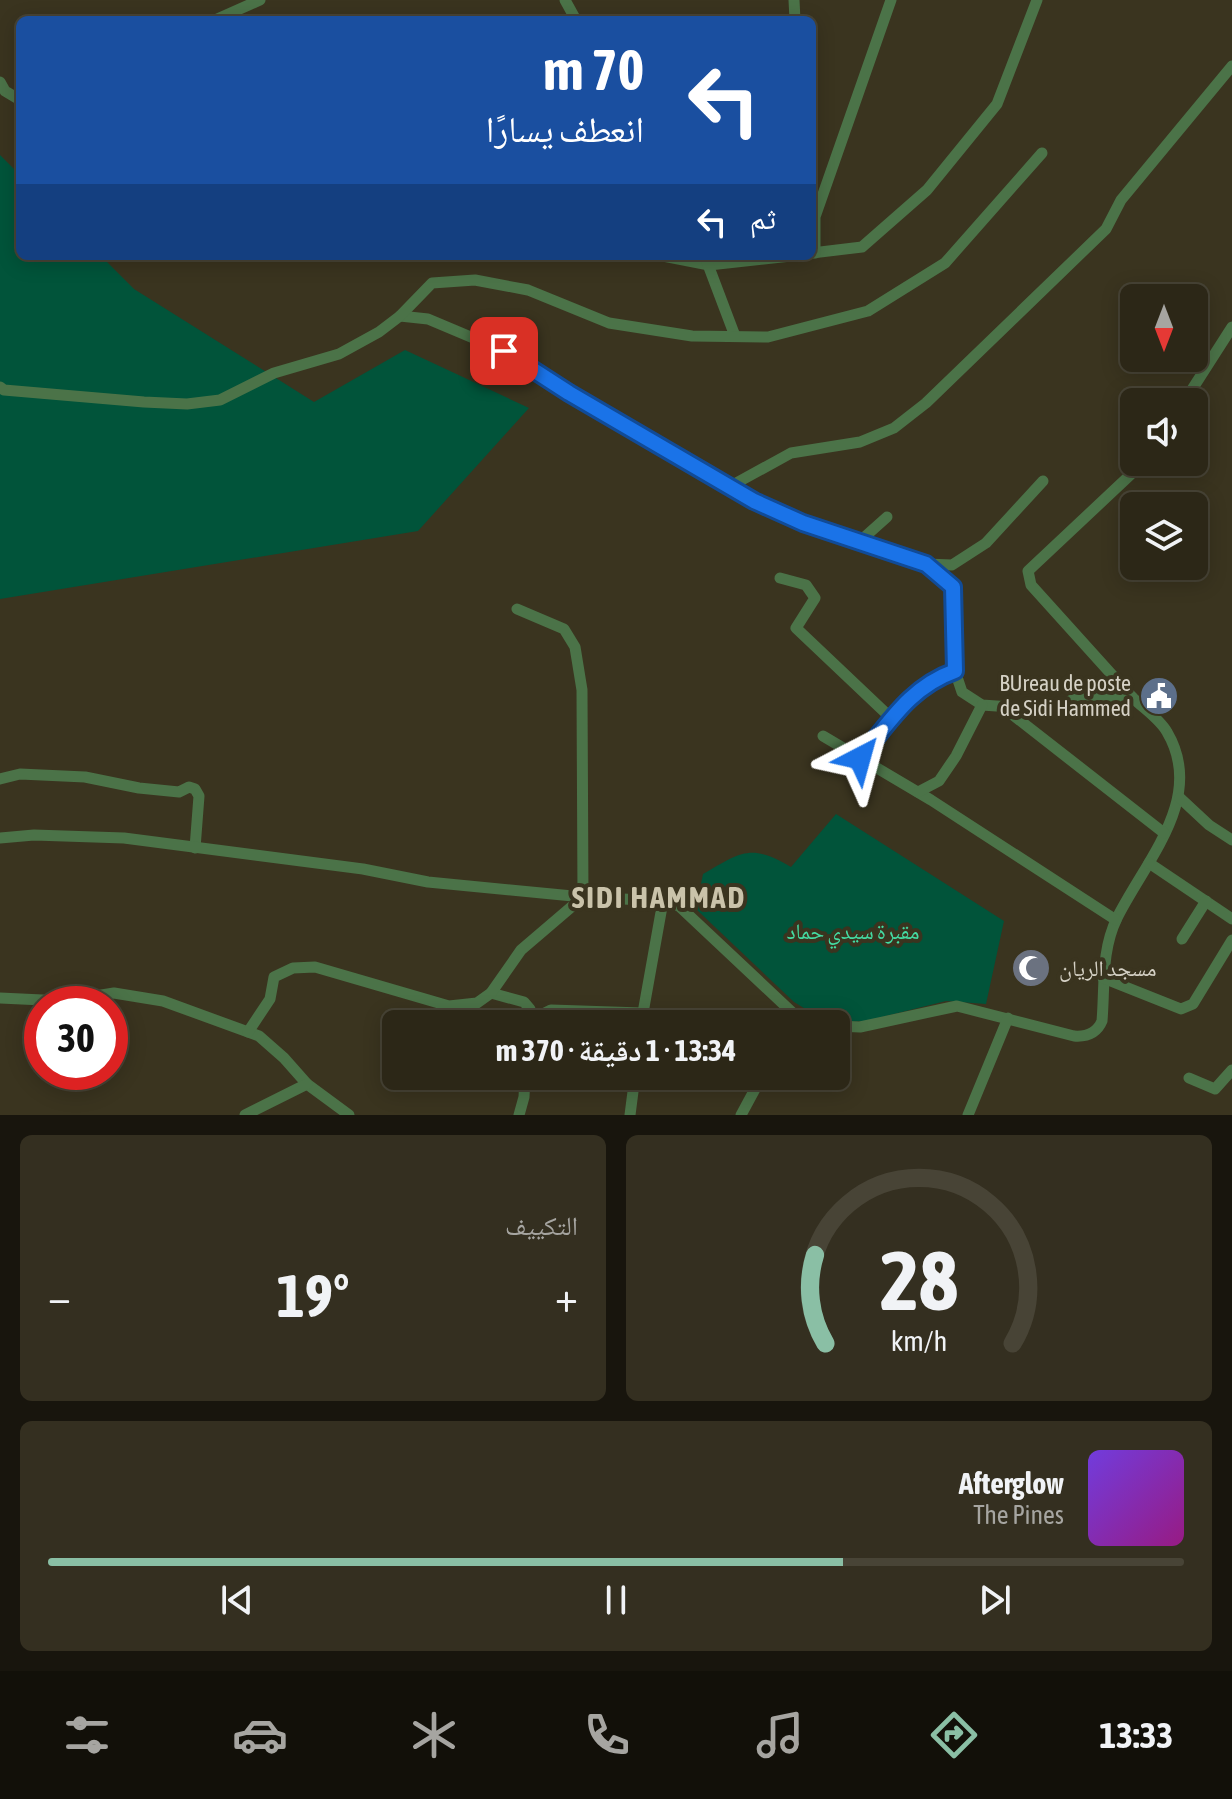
<!DOCTYPE html>
<html lang="ar">
<meta charset="utf-8">
<style>
:root{--surface:#2c2717;--page:#342f20;--text:#f1f3f6;--muted:#a6a5a1;--line:#484436;--accent:#8abfa5}
body{margin:0;font-family:"Asap Condensed","Noto Naskh Arabic",sans-serif;background:var(--page);color:var(--text);direction:rtl;height:100vh;display:flex;flex-direction:column;font-size:30px;white-space:nowrap}
*{box-sizing:border-box;margin:0}
p{font-size:26px;color:var(--muted)}
.icon{flex:none;width:44px;height:44px;fill:none;stroke:currentColor;stroke-width:2;stroke-linecap:round;stroke-linejoin:round}
.map{position:relative;height:1115px;overflow:hidden;direction:ltr}
.sheet{display:flex;flex-direction:column;gap:20px;padding:20px;background:#18150d;flex:1}
.sheet>*{flex:none}
.top-card{position:absolute;left:16px;top:16px;width:800px;height:244px;border-radius:12px;box-shadow:0 4px 20px #0003,0 0 0 2px var(--line);direction:rtl;background:#1a4fa0;color:#fff;overflow:hidden}
.needle{width:52px;rotate:180deg}
.buttons{position:absolute;left:1120px;top:284px;display:grid;gap:16px}
.buttons a{display:grid;place-items:center;width:88px;height:88px;border-radius:12px;background:var(--surface);box-shadow:0 4px 20px #0003,0 0 0 2px var(--line);font-size:40px}
.speed{position:absolute;left:24px;top:986px;display:flex;gap:16px;font-size:40px;font-weight:700;text-align:center}
.speed>*{display:grid;place-content:center;width:104px;height:104px;border-radius:50%;background:var(--surface);box-shadow:0 4px 20px #0003,0 0 0 2px var(--line);line-height:1}
.speed .limit{border:12px solid #d22;background:#fff;color:#111}
.pin{position:absolute;display:grid;place-items:center;width:68px;height:68px;color:#fff;margin:-34px;border-radius:16px;box-shadow:0 4px 12px #0006}
.me{position:absolute;width:88px;margin:-44px;rotate:39deg;stroke-linejoin:round;filter:drop-shadow(0 0 6px #0008)}
.turn{display:flex;align-items:center;gap:28px;height:168px;padding:0 40px;font-size:36px}
.turn .icon{width:104px;height:104px;stroke-width:2.5}
.turn b{display:block;font-size:56px;line-height:68px}
.then{display:flex;align-items:center;height:76px;padding:0 40px;background:#0003;gap:16px;font-size:30px}
.big{font-size:60px;font-weight:700;line-height:1.1}
.sheet .tile{flex:1;display:flex;flex-direction:column;justify-content:center;gap:12px;min-width:0;padding:0 28px;border-radius:12px;background:var(--page)}
.sheet .dial{align-items:center;gap:0}
.dial svg{height:208px;overflow:visible;fill:none;stroke:var(--line);stroke-width:7;stroke-linecap:round;text-anchor:middle}
.dial text{fill:var(--text);stroke:none}
.song{display:flex;align-items:center;gap:24px}
.cover{width:96px;height:96px;border-radius:12px;background:linear-gradient(135deg,hsl(260 70% 55%),hsl(310 70% 35%))}
.played{height:8px;border-radius:4px;background:linear-gradient(90deg,var(--accent) 70%,var(--line) 70%)}
.keys{display:flex;justify-content:space-around;direction:ltr}
.heat{display:flex;justify-content:space-between;align-items:center;font-size:44px;direction:ltr}
.sheet .tiles{flex:1;display:grid;gap:20px;grid-template-columns:1fr 1fr}
.tile:last-child{grid-column:span 2}
.trip{position:absolute;left:382px;top:1010px;width:468px;height:80px;border-radius:12px;background:var(--surface);box-shadow:0 4px 20px #0003,0 0 0 2px var(--line);font-weight:700;line-height:80px;text-align:center;direction:rtl}
.tabs{display:flex;height:128px;justify-content:space-around;align-items:center;background:#121009;color:var(--muted)}
.tabs .icon{width:56px;height:56px}
.tabs .current{color:var(--accent)}
.tabs b{font-size:36px;color:var(--text)}
.map>svg:first-child{display:block}
.green{fill:#01543a}
.lines{fill:none;stroke-linecap:round;stroke-linejoin:round}
.street{stroke:#4b7348;stroke-width:11}
.route-casing{stroke:#114b97;stroke-width:20}
.route{stroke:#1a73e8;stroke-width:14}
.labels{text-anchor:middle;stroke-width:8;stroke-linejoin:round;paint-order:stroke}
.poi-label{font-size:22px;fill:#d5d1c5;stroke:#3a341f;text-anchor:end}
.park-label{font-size:22px;fill:#44dca3;stroke:#3a341f}
.district-label{font-size:30px;font-weight:bold;letter-spacing:2px;fill:#cac3aa;stroke:#3a341f}
</style>
<div class="map">
<svg width="1232" height="1115" viewBox="0 0 1232 1115">
<rect width="100%" height="100%" fill="#3a341f"/>
<g class="green">
<path d="M 0,155 L 20,175 L 20,256 L 101,256 L 134,289 L 314,402 L 405,350 L 529,408 L 418,531 L 0,599 Z"/>
<path d="M 836,814 L 1004,921 L 986,1004 L 946,1001 L 866,1021 L 842,1022 L 822,1019 L 794,1002 L 696,909 L 703,874 C 741,852 751,843 791,867 Z"/>
</g>
<g class="lines">
<g class="street">
<path d="M 565,0 L 576,20"/>
<path d="M 794,0 L 795,20"/>
<path d="M 215,20 L 260,0"/>
<path d="M 0,82 L 5,91 L 20,100"/>
<path d="M 812,253 L 862,247 L 927,190 L 997,104 L 1037,0"/>
<path d="M 815,253 L 815,217 L 891,0"/>
<path d="M 663,256 L 709,265 L 791,256"/>
<path d="M 707,262 L 735,336"/>
<path d="M 400,316 L 428,319 L 504,351 L 569,393 L 754,501 L 803,523 L 926,564 L 953,587 L 955,671 L 962,692 L 982,705 L 1052,710 L 1080,696 L 1111,699 L 1132,697 C 1143,708 1160,719 1167,732 C 1206,798 1146,860 1117,918 C 1101,951 1105,985 1102,1021 C 1097,1033 1087,1037 1074,1036 L 957,1006 L 860,1027 L 836,1026"/>
<path d="M 0,387 L 4,390 L 144,402 L 187,404 L 220,400 L 274,373 L 339,354 L 379,332 L 400,316 L 432,283 L 475,280 L 528,290 L 609,323 L 692,336 L 768,337 L 868,311 L 945,263 L 1042,153"/>
<path d="M 1184,402 L 1232,327"/>
<path d="M 729,487 L 791,453 L 860,442 L 894,428 L 926,403 L 1106,229 L 1121,200 L 1232,66"/>
<path d="M 859,542 L 887,517"/>
<path d="M 926,564 L 952,565 L 986,543 L 1043,481"/>
<path d="M 780,578 L 806,585 L 815,598 L 796,628 L 892,719"/>
<path d="M 1132,697 L 1031,585 L 1028,571 L 1144,462"/>
<path d="M 1004,708 L 1164,833"/>
<path d="M 823,736 L 931,800 L 1116,920"/>
<path d="M 860,758 C 889,723 911,687 955,671"/>
<path d="M 0,779 L 20,774 L 85,777 L 139,788 L 179,792 L 189,787 L 195,789 L 199,796 L 195,848"/>
<path d="M 918,792 L 939,781 L 956,756 L 982,705"/>
<path d="M 1180,798 L 1209,825 L 1232,840"/>
<path d="M 0,838 L 34,835 L 124,838 L 363,869 L 428,882 L 583,897 L 663,901 L 679,906 L 796,1016 L 822,1024"/>
<path d="M 1149,863 L 1232,919"/>
<path d="M 1182,939 L 1206,901"/>
<path d="M 1103,978 L 1181,1009 L 1193,1004 L 1232,940"/>
<path d="M 491,993 L 524,1002 L 530,1009 L 529,1021"/>
<path d="M 0,998 L 64,1001 L 114,993 L 163,1001 L 259,1036 L 284,1058 L 307,1084 L 349,1115"/>
<path d="M 529,1024 L 529,1021 L 551,1010 L 642,1013"/>
<path d="M 641,1024 L 663,901"/>
<path d="M 248,1032 L 270,999 L 274,977 L 293,968 L 315,967 L 449,1006 L 477,1003 L 491,993 L 521,950 L 583,897 L 582,690 L 575,647 L 564,629 L 517,609"/>
<path d="M 1189,1078 L 1215,1089 L 1232,1070"/>
<path d="M 245,1115 L 307,1084"/>
<path d="M 519,1115 L 524,1097 L 525,1076"/>
<path d="M 630,1115 L 635,1076"/>
<path d="M 741,1115 L 762,1076"/>
<path d="M 968,1115 L 1008,1018"/>
</g>
</g>
<g class="lines">
<g class="route-casing">
<path id="route" d="M 504,351 L 569,393 L 754,501 L 803,523 L 926,564 L 953,587 L 955,671 C 910,687 889,723 860,758"/>
</g>
<use href="#route" class="route"/>
</g>
<defs>
<g id="civic-disc" transform="scale(2)"><circle r="9.5" fill="#5c6f8a" stroke="#3a341f"/><path d="M-.6-6.5H3V-4.5H.6V-3L4-1V1h2V6H-6V1h2V-1L-.6-3ZM-1.2 2.5V6h2.4V2.5Z" fill="#fff"/></g>
<g id="mosque-disc" transform="scale(2)"><circle r="9.5" fill="#6b7280" stroke="#3a341f"/><path d="M3.5-4.9A6 6 0 1 0 3.5 4.9A5 5 0 1 1 3.5-4.9Z" fill="#fff"/></g>
</defs>
<g fill-rule="evenodd">
<use href="#civic-disc" x="1159" y="696"/>
<use href="#mosque-disc" x="1031" y="968"/>
</g>
<g class="labels">
<g class="poi-label">
<text x="1131" y="691">BUreau de poste<tspan x="1131" dy="25">de Sidi Hammed</tspan></text>
<text x="1059" y="976" text-anchor="start">مسجد الريان</text>
</g>
<g class="park-label">
<text x="853" y="939">مقبرة سيدي حماد</text>
</g>
<g class="district-label">
<text x="659" y="908">SIDI HAMMAD</text>
</g>
</g>
</svg>
<div class="buttons">
<a><svg class="needle" viewBox="-14 -14 28 28"><path d="M0-13l5 13h-10z" fill="#e53935"/><path d="M0 13l5-13h-10z" fill="#a6a5a1"/></svg></a>
<a><svg class="icon" aria-label="sound" viewBox="0 0 24 24"><path d="M4 9h4l5-4v14l-5-4H4zM17 9q2 3 0 6"/></svg></a>
<a><svg class="icon" aria-label="layers" viewBox="0 0 24 24"><path d="M12 4l9 5-9 5-9-5zM3 14l9 5 9-5"/></svg></a>
</div>
<div class="speed"><div class="limit">30</div></div>
<div class="pin" style="left:504px;top:351px;background:#d93025"><svg class="icon" aria-label="arrive" viewBox="0 0 24 24"><path d="M6 21V4h12l-3 4 3 4H6"/></svg></div>
<svg class="me" style="left:860px;top:758px" viewBox="-20 -20 40 40"><path d="M0-17L14 15 0 8-14 15z" fill="#1a73e8" stroke="#fff" stroke-width="4"/></svg>
<div class="trip">13:34 · 1 دقيقة · 370 m</div>
<div class="top-card">
<div class="turn"><svg class="icon" aria-label="left" viewBox="0 0 24 24"><path d="M17 20v-9H6M10 6l-5 5 5 5"/></svg><div><b>70 m</b>انعطف يسارًا</div></div>
<div class="then">ثم<svg class="icon" aria-label="left" viewBox="0 0 24 24"><path d="M17 20v-9H6M10 6l-5 5 5 5"/></svg></div>
</div>
</div>
<section class="sheet">
<div class="tiles">
<div class="tile dial"><svg viewBox="0 0 100 80">
<path d="M14 69A42 42 0 1 1 86 69"/>
<path d="M14 69A42 42 0 0 1 10 35" stroke="#8abfa5"/>
<text x="50" y="56" font-size="32" font-weight="700">28</text>
<text x="50" y="72" font-size="11">km/h</text>
</svg></div>
<div class="tile"><p>التكييف</p>
<div class="heat"><a>−</a><b class="big">19°</b><a>+</a></div>
</div>
<div class="tile">
<div class="song"><i class="cover"></i><div><b>Afterglow</b><p>The Pines</p></div></div>
<div class="played"></div>
<div class="keys"><svg class="icon" aria-label="previous" viewBox="0 0 24 24"><path d="M18 5L8 12l10 7zM5 5v14"/></svg><svg class="icon" aria-label="pause" viewBox="0 0 24 24"><path d="M8 5v14M16 5v14"/></svg><svg class="icon" aria-label="next" viewBox="0 0 24 24"><path d="M6 5l10 7-10 7zM19 5v14"/></svg></div>
</div>
</div>
</section>
<nav class="tabs">
<b>13:33</b>
<svg class="icon current" aria-label="directions" viewBox="0 0 24 24"><path d="M12 3l9 9-9 9-9-9zM9 14v-3h6M13 9l2 2-2 2"/></svg>
<svg class="icon" aria-label="music" viewBox="0 0 24 24"><path d="M9 18V5l10-2v13"/><circle cx="6" cy="18" r="3"/><circle cx="16" cy="16" r="3"/></svg>
<svg class="icon" aria-label="phone" viewBox="0 0 24 24"><path d="M5 4h4l2 5-3 2q2 4 5 5l2-3 5 2v4C11 20 4 13 5 4z"/></svg>
<svg class="icon" aria-label="climate" viewBox="0 0 24 24"><path d="M12 3v18M4 7l16 10M4 17L20 7"/></svg>
<svg class="icon" aria-label="car" viewBox="0 0 24 24"><path d="M5 17H2v-5l4-1 3-4h7l3 4 3 1v5h-3M9 17h6M6 11h13"/><circle cx="7" cy="17" r="2"/><circle cx="17" cy="17" r="2"/></svg>
<svg class="icon" aria-label="filters" viewBox="0 0 24 24"><path d="M4 7h16M4 17h16"/><circle cx="9" cy="7" r="2"/><circle cx="15" cy="17" r="2"/></svg>
</nav>
